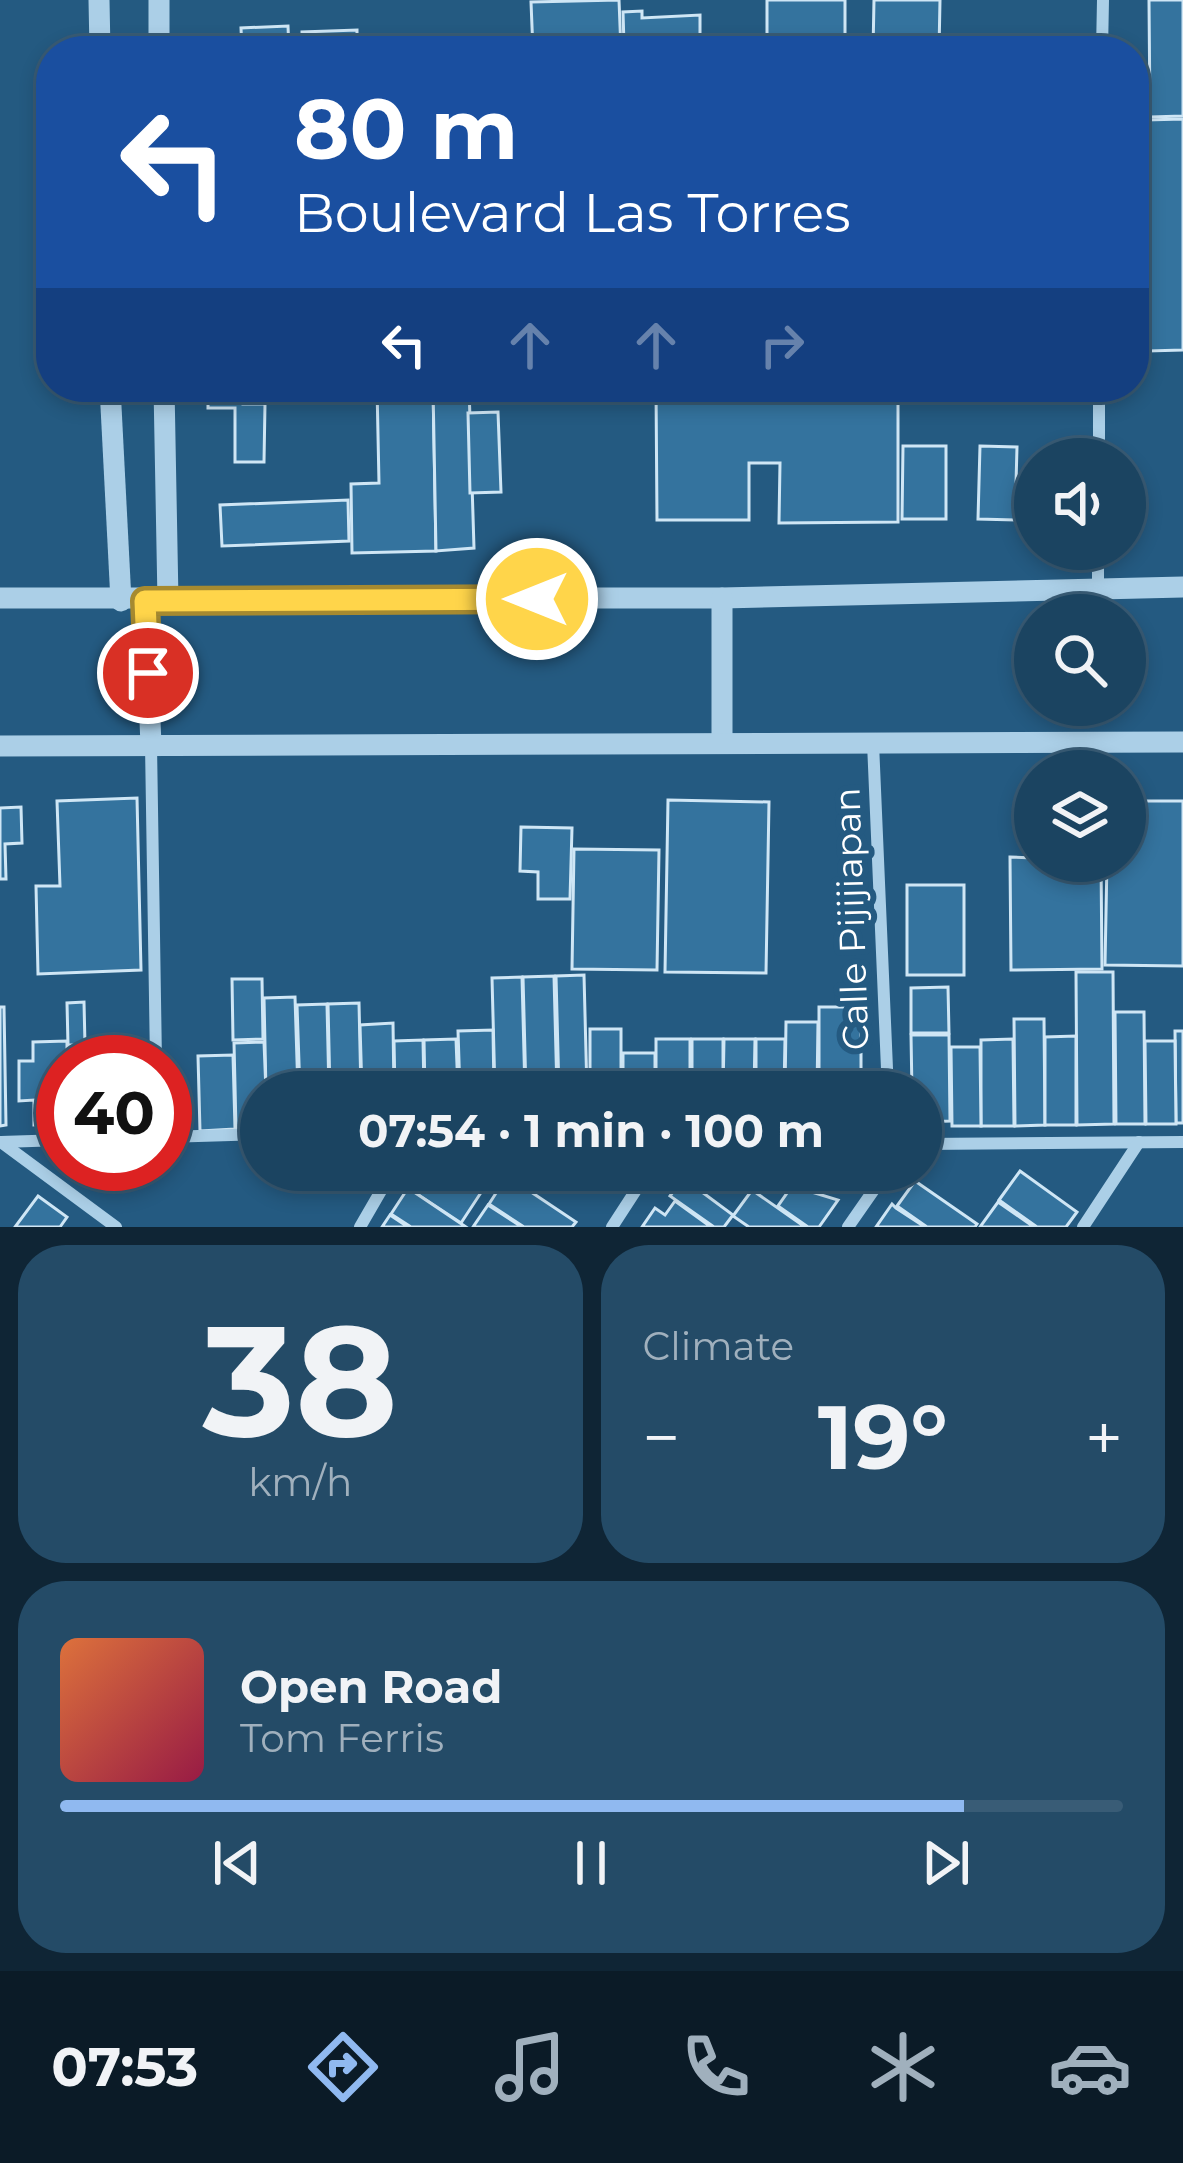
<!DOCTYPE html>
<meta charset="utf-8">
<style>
:root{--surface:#1b4461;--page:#244b67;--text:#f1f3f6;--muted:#a0b0bd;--line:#395c76;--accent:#90b9f0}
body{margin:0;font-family:Montserrat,sans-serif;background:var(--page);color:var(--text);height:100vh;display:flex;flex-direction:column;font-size:45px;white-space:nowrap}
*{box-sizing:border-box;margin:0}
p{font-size:39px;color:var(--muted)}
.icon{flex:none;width:66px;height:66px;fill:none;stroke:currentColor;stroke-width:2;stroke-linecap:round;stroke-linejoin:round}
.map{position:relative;height:1227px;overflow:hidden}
.drawer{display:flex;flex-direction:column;gap:18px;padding:18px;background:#0f2535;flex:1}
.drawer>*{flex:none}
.banner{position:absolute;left:36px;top:36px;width:1113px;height:366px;border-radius:48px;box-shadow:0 6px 18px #0003,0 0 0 3px var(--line);background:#1a4fa0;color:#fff;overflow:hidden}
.controls{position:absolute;left:1014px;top:438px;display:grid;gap:24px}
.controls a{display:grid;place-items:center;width:132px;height:132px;border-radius:50%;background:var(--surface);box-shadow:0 6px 18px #0003,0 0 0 3px var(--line);font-size:60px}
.speed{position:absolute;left:36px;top:1035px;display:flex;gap:24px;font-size:60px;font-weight:700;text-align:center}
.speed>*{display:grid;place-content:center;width:156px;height:156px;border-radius:50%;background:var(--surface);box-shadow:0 6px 18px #0003,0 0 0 3px var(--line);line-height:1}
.speed .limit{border:18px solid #d22;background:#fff;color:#111}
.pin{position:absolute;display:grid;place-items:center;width:102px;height:102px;color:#fff;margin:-51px;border:6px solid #fff;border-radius:50%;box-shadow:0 3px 12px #0007}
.me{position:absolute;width:132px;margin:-66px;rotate:270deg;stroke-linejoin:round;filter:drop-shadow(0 0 9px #0008)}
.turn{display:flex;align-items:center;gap:42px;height:252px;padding:0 60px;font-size:54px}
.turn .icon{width:156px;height:156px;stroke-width:2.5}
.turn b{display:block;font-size:84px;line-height:102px}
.lanes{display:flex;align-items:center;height:114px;padding:0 60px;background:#0003;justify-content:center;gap:60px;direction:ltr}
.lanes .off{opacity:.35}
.big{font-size:90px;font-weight:700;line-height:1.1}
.drawer .card{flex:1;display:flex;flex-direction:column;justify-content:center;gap:18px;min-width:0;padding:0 42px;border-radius:48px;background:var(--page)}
.drawer .dial{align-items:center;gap:0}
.dial b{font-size:156px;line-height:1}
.song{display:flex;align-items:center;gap:36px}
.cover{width:144px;height:144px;border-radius:18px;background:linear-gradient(135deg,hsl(20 70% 55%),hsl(340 70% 35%))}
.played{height:12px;border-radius:6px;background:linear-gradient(90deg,var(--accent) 85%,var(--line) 85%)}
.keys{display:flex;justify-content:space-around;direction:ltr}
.heat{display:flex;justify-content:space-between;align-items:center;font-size:66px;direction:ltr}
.drawer .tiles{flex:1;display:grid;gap:18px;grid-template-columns:1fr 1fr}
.card:last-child{grid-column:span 2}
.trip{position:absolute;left:240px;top:1071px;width:702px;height:120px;border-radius:60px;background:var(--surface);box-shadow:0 6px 18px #0003,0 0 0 3px var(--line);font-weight:700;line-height:120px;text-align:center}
.tabs{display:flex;height:192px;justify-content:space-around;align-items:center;background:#0b1b27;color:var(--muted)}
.tabs .icon{width:84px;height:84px}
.tabs .current{color:var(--accent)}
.tabs b{font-size:54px;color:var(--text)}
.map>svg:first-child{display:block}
.building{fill:#34739e;stroke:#cfe6f5;stroke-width:3}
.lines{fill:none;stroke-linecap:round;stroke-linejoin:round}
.minor{stroke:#abcfe7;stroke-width:12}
.tertiary{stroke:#abcfe7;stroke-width:21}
.route-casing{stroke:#a68a30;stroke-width:30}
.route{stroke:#ffd54a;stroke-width:21}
.labels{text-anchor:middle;stroke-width:12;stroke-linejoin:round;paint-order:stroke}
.street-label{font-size:36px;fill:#fff;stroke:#245a81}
</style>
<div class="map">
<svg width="1183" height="1227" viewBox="0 0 1183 1227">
<rect width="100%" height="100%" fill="#245a81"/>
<g class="building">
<path d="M 619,0 L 621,51 L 533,51 L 531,2 Z"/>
<rect x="767" y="0" width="78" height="51"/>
<path d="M 874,0 L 940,0 L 939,51 L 873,51 Z"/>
<path d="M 1149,0 L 1183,0 L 1183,116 L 1150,117 Z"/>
<path d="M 642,11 L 642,18 L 700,15 L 700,42 L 624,45 L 623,12 Z"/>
<path d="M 288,26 L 289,51 L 242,51 L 241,28 Z"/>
<path d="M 357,30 L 357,51 L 302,51 L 302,32 Z"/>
<path d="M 1183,119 L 1183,350 L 1148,351 L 1147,276 L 1137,276 L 1136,200 L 1146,200 L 1145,120 Z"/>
<path d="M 208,387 L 243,387 L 243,404 L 265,404 L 264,462 L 235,462 L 235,408 L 208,408 Z"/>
<path d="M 377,387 L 433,387 L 436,551 L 352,553 L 351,484 L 379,483 Z"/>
<path d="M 433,387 L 469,387 L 474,548 L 436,551 Z"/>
<path d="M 656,387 L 935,387 L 935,391 L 898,391 L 898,522 L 779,523 L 780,463 L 749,463 L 749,520 L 657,520 Z"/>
<path d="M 940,387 L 1035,387 L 1035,390 L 940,391 Z"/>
<path d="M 498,412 L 501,492 L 470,493 L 468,413 Z"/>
<path d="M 903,446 L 946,446 L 946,519 L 902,519 Z"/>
<path d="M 980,446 L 1017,447 L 1015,520 L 978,519 Z"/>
<path d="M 348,500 L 349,541 L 222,546 L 220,505 Z"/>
<path d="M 137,798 L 141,970 L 38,974 L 36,886 L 60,886 L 57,801 Z"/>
<path d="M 668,800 L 769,802 L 766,973 L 665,972 Z"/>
<path d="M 1125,801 L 1183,801 L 1183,966 L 1105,965 L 1107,861 L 1125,861 Z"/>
<path d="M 21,807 L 22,843 L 5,844 L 6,879 L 0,879 L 0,808 Z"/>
<path d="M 521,827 L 572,828 L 570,899 L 538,899 L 538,872 L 520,871 Z"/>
<path d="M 574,849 L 659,850 L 657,970 L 572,969 Z"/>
<path d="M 1010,857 L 1101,861 L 1102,969 L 1011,970 Z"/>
<rect x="907" y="885" width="57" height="90"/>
<path d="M 1076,972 L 1113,972 L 1114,1124 L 1077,1125 Z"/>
<path d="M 584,975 L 587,1092 L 559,1092 L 556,976 Z"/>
<path d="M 554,976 L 557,1092 L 526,1092 L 523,977 Z"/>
<path d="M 522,977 L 525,1092 L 495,1092 L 492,978 Z"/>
<path d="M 232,979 L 262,979 L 263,1039 L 233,1040 Z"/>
<path d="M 948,987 L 949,1033 L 911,1033 L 911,988 Z"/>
<path d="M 295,997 L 298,1092 L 266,1092 L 264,998 Z"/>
<path d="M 84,1002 L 85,1045 L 68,1045 L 67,1003 Z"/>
<path d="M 359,1003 L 361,1092 L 330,1092 L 328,1004 Z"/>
<path d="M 327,1004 L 329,1092 L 300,1092 L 297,1005 Z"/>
<path d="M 0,1007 L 4,1007 L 6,1125 L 0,1126 Z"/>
<rect x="819" y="1007" width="42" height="68"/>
<path d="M 1115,1012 L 1144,1012 L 1145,1124 L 1116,1124 Z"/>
<path d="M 1014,1019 L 1044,1019 L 1045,1125 L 1015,1126 Z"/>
<path d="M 786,1022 L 818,1022 L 817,1092 L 785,1092 Z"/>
<path d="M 393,1023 L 394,1092 L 362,1092 L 360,1025 Z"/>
<rect x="590" y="1029" width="31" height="63"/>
<path d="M 493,1030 L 494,1092 L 460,1092 L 458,1031 Z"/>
<path d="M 1175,1031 L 1183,1031 L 1183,1123 L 1176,1123 Z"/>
<path d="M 911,1035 L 949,1035 L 950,1121 L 921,1122 L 921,1092 L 912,1092 Z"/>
<path d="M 1076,1036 L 1076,1125 L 1045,1125 L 1045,1037 Z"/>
<path d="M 456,1039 L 458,1092 L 425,1092 L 424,1040 Z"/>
<rect x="656" y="1039" width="34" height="53"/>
<rect x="692" y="1039" width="31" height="53"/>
<path d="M 724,1039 L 755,1039 L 754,1092 L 723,1092 Z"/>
<path d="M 756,1039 L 785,1039 L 784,1092 L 756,1092 Z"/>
<path d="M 1013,1039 L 1014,1126 L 981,1126 L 981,1040 Z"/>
<path d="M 423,1040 L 424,1092 L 395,1092 L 394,1041 Z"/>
<path d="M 67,1041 L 67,1062 L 63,1062 L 63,1124 L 34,1125 L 34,1100 L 19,1101 L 19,1061 L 33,1061 L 33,1042 Z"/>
<path d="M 1145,1041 L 1175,1041 L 1176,1124 L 1146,1124 Z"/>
<path d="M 264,1042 L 266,1092 L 261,1092 L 261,1129 L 236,1129 L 234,1043 Z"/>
<rect x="103" y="1045" width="33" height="17"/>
<rect x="68" y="1046" width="33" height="16"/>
<path d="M 951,1047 L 980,1047 L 981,1126 L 952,1126 Z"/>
<rect x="623" y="1053" width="32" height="39"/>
<path d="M 233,1055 L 235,1129 L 200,1131 L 198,1056 Z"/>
<rect x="819" y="1075" width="42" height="17"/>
<path d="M 458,1171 L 484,1188 L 461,1223 L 408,1188 L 417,1174 L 450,1182 Z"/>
<path d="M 1020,1171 L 1077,1212 L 1066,1227 L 1037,1227 L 999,1200 Z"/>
<path d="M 507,1176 L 576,1222 L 572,1227 L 524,1227 L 489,1204 Z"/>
<path d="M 683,1178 L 733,1215 L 724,1227 L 714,1227 L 670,1196 Z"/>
<path d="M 915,1181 L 977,1224 L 975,1227 L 927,1227 L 897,1206 Z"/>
<path d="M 792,1186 L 838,1200 L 819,1227 L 808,1227 L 778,1206 Z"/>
<path d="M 408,1188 L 466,1227 L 411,1227 L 391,1214 Z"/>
<path d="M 752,1190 L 805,1227 L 749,1227 L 733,1216 Z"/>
<path d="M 38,1196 L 67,1217 L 60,1227 L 15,1227 Z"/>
<path d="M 675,1201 L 711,1227 L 642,1227 L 655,1208 L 665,1215 Z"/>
<path d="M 998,1202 L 1034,1227 L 980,1227 Z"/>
<path d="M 892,1204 L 896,1208 L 925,1227 L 876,1227 Z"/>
<path d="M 488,1205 L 522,1227 L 473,1227 Z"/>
<path d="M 390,1215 L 408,1227 L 382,1227 Z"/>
</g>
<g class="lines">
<g class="minor">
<path d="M 1102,51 L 1103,0"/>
<path d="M 1099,459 L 1099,387"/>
<path d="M 1098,590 L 1098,549"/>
<path d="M 873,743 L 888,1092"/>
<path d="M 151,745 L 156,1062"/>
<path d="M 165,1137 L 261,1134"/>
<path d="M 1,1142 L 116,1227"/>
<path d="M 1,1142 L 63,1140"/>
<path d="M 921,1144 L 1183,1142"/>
<path d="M 360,1227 L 393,1170"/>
<path d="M 612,1227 L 649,1170"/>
<path d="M 848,1227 L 880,1181 L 883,1170"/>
<path d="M 1083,1227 L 1139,1142"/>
</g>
<g class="tertiary">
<path d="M 99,0 L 100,51"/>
<path d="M 159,0 L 159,51"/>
<path d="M 110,387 L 121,601"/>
<path d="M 164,387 L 168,601"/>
<path d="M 0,598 L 722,598 L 1183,587"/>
<path d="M 145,601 L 151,745"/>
<path d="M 722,743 L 722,598"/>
<path d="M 0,746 L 1183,742"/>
</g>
</g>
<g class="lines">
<g class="route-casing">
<path id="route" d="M 148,673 L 145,601 L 537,599"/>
</g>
<use href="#route" class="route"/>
</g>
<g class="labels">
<g class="street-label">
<text transform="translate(851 919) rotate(-92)" y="13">Calle Pijijiapan</text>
</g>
</g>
</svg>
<div class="controls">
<a><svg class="icon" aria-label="sound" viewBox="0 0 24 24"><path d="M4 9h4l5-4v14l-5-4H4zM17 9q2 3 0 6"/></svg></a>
<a><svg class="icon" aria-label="search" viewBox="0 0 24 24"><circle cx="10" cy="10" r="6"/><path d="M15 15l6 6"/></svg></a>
<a><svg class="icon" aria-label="layers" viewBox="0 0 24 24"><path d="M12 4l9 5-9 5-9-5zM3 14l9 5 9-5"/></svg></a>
</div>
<div class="speed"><div class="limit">40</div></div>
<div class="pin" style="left:148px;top:673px;background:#d93025"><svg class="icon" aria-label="arrive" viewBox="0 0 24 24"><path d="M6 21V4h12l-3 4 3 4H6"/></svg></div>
<svg class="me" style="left:537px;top:599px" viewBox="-20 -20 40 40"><circle r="17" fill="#ffd54a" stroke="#fff" stroke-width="3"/><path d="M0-11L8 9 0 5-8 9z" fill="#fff"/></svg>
<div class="trip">07:54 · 1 min · 100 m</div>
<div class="banner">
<div class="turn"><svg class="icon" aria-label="left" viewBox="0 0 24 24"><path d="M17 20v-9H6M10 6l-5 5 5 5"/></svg><div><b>80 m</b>Boulevard Las Torres</div></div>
<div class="lanes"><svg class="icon" aria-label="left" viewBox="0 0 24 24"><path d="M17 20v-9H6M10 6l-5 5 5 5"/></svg><svg class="icon off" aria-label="ahead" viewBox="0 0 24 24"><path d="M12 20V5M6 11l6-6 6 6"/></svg><svg class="icon off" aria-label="ahead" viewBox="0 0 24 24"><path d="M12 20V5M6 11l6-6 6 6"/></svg><svg class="icon off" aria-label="right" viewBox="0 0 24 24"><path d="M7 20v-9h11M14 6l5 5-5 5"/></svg></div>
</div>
</div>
<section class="drawer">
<div class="tiles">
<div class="card dial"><b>38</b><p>km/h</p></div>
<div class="card"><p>Climate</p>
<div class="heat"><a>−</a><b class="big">19°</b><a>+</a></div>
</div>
<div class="card">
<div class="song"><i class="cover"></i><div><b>Open Road</b><p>Tom Ferris</p></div></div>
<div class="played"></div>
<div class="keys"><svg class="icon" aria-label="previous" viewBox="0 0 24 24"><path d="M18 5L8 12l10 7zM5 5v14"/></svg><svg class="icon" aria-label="pause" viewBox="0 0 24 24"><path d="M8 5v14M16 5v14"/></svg><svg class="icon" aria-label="next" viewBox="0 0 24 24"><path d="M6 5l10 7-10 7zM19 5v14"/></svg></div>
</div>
</div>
</section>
<nav class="tabs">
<b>07:53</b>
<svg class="icon current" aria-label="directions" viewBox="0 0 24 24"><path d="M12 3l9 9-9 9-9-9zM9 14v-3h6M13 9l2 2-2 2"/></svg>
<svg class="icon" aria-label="music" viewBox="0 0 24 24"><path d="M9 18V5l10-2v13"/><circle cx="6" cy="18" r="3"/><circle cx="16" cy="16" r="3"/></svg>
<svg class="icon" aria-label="phone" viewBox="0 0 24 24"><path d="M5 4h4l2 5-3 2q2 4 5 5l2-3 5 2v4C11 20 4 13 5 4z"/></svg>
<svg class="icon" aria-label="climate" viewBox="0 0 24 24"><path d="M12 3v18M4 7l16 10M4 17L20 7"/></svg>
<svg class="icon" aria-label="car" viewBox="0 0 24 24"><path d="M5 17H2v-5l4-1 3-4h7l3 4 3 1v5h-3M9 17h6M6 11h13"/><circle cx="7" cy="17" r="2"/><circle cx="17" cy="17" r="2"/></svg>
</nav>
